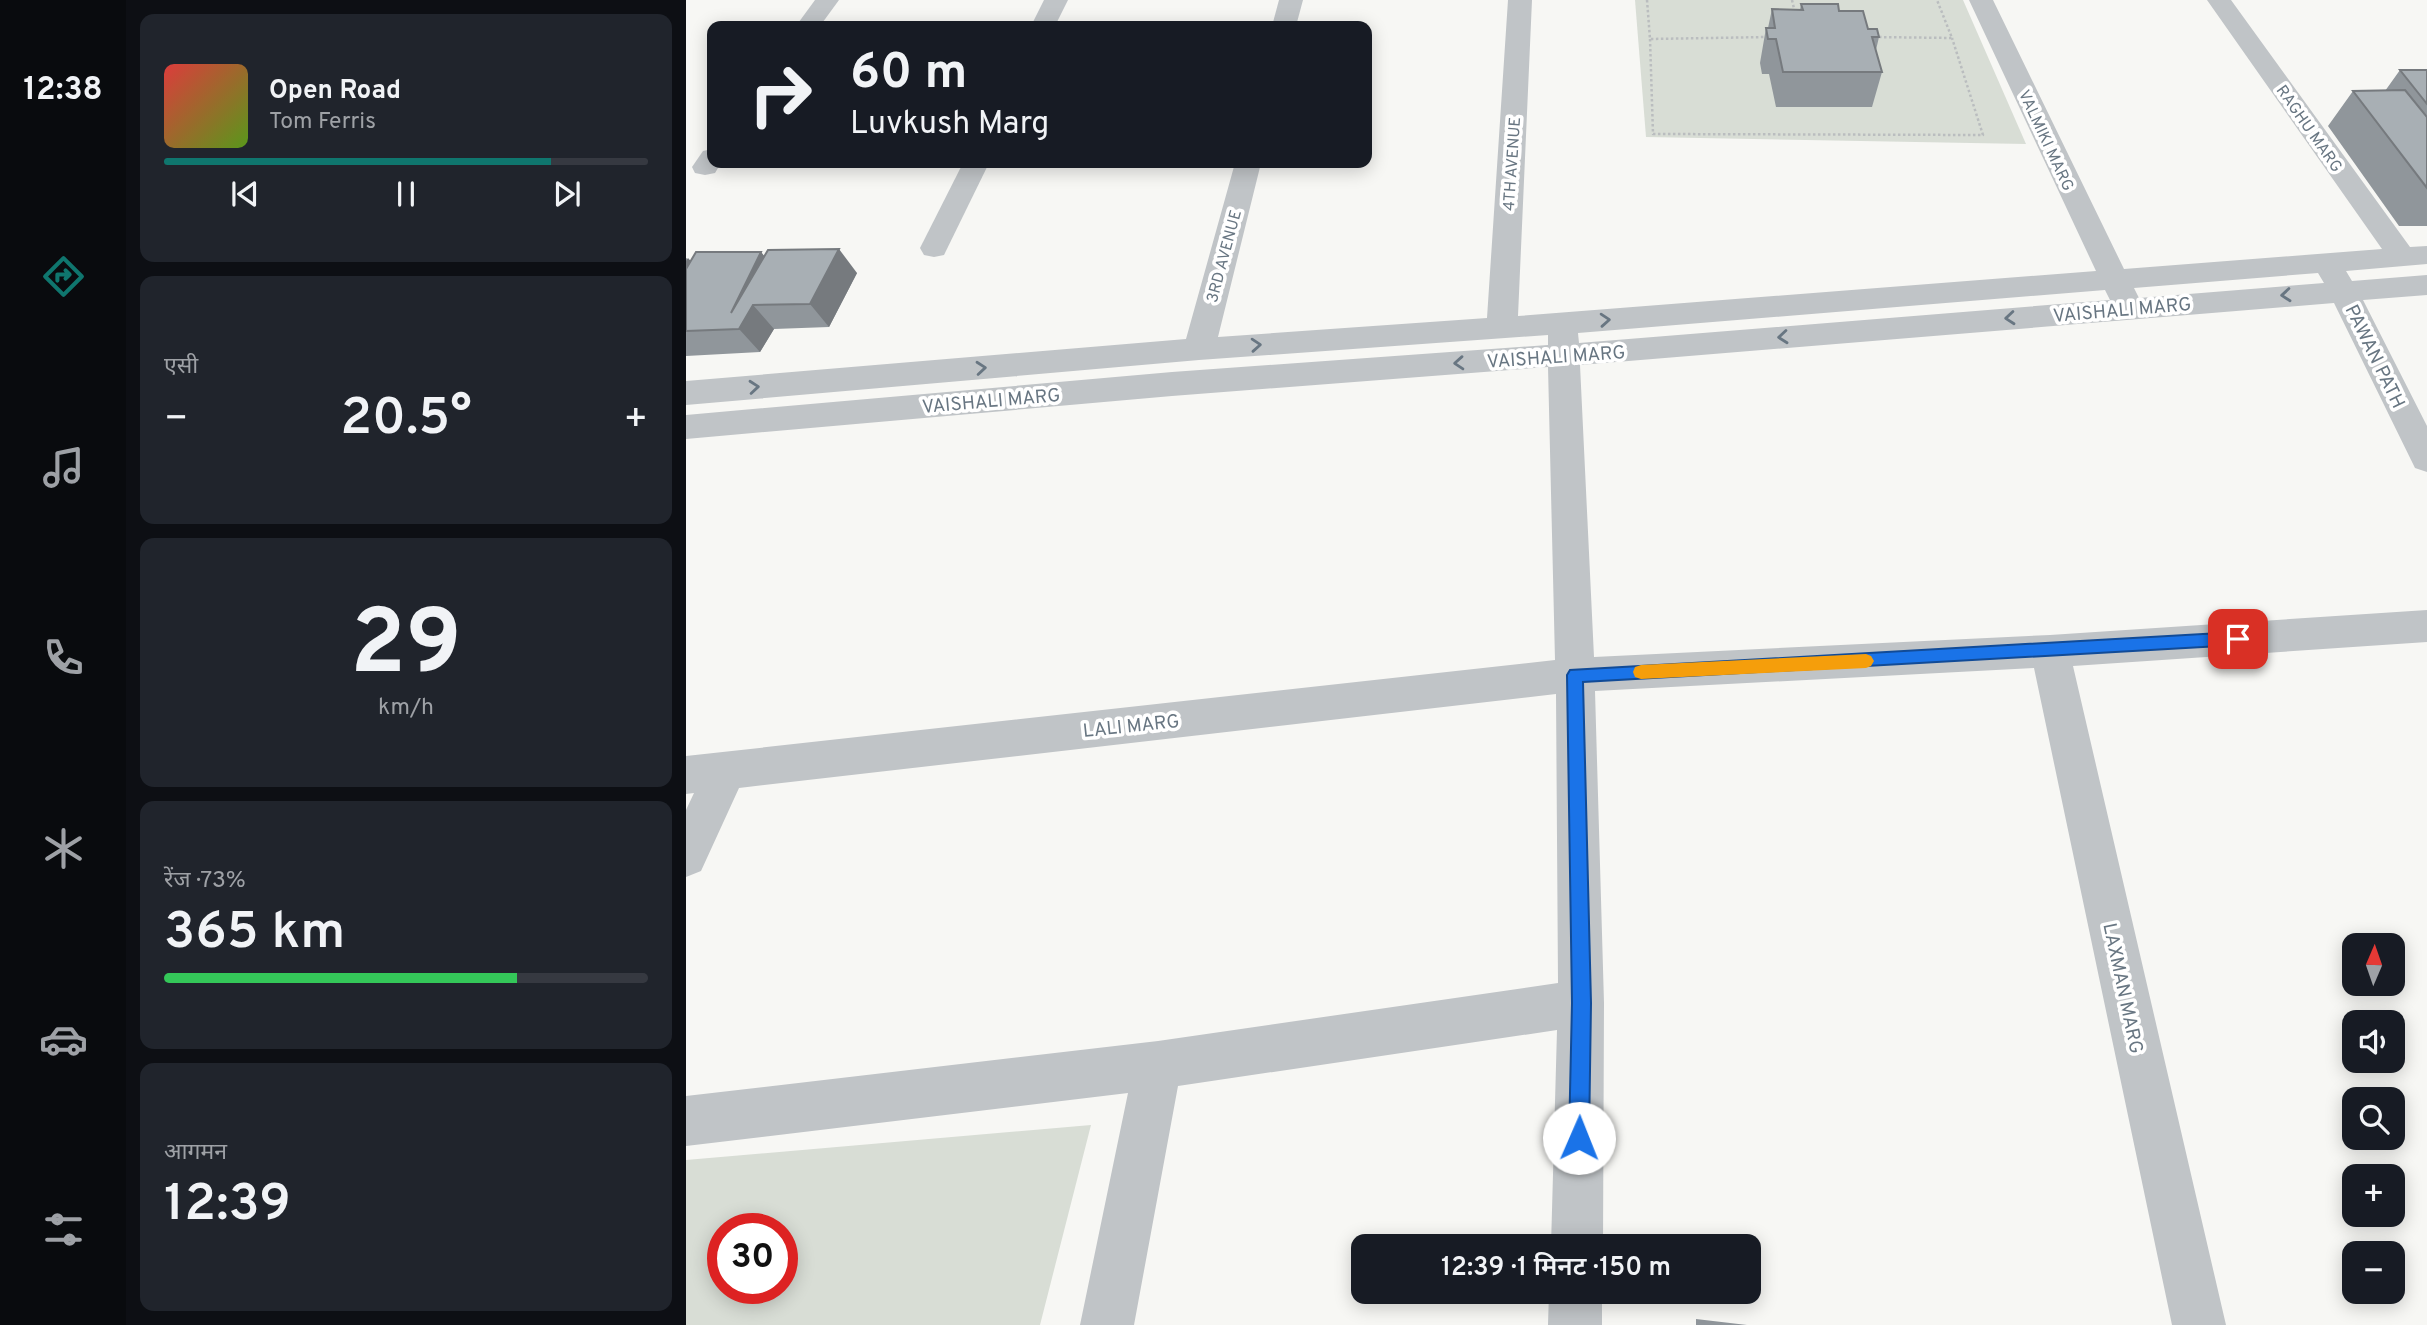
<!DOCTYPE html>
<html lang="hi">
<meta charset="utf-8">
<style>
:root{--surface:#171b24;--page:#20242c;--text:#f1f3f6;--muted:#9ea1a6;--line:#363941;--accent:#0f766e}
body{margin:0;font-family:Overpass,"Noto Sans Devanagari",sans-serif;background:var(--page);color:var(--text);height:100vh;display:flex;flex-direction:column;font-size:26px;white-space:nowrap}
*{box-sizing:border-box;margin:0}
p{font-size:23px;color:var(--muted)}
.icon{flex:none;width:38px;height:38px;fill:none;stroke:currentColor;stroke-width:2;stroke-linecap:round;stroke-linejoin:round}
.map{position:relative;flex:1;overflow:hidden}
.panel{display:flex;flex-direction:column;gap:14px;padding:14px;background:#0d0f14;width:560px}
.panel>*{flex:none}
.banner{position:absolute;left:21px;top:21px;width:665px;height:147px;border-radius:14px;box-shadow:0 4px 18px #0003;background:#171b24;color:var(--text);overflow:hidden}
.needle{width:46px;rotate:2deg}
.fabs{position:absolute;left:1656px;top:933px;display:grid;gap:14px}
.fabs a{display:grid;place-items:center;width:63px;height:63px;border-radius:14px;background:var(--surface);box-shadow:0 4px 18px #0003;font-size:35px}
.speed{position:absolute;left:21px;top:1213px;display:flex;gap:14px;font-size:35px;font-weight:700;text-align:center}
.speed>*{display:grid;place-content:center;width:91px;height:91px;border-radius:50%;background:var(--surface);box-shadow:0 4px 18px #0003;line-height:1}
.speed .limit{border:10px solid #d22;background:#fff;color:#111}
.pin{position:absolute;display:grid;place-items:center;width:60px;height:60px;color:#fff;margin:-30px;border-radius:14px;box-shadow:0 4px 10px #0006}
.me{position:absolute;width:77px;margin:-38px;rotate:1deg;stroke-linejoin:round;filter:drop-shadow(0 0 5px #0008)}
.turn{display:flex;align-items:center;gap:24px;height:147px;padding:0 28px;font-size:32px}
.turn .icon{width:91px;height:91px;stroke-width:2.5}
.turn b{display:block;font-size:49px;line-height:60px}
.big{font-size:52px;font-weight:600;line-height:1.1}
.panel .card{flex:1;display:flex;flex-direction:column;justify-content:center;gap:10px;min-width:0;padding:0 24px;border-radius:14px;background:var(--page)}
.panel .dial{align-items:center;gap:0}
.dial b{font-size:91px;line-height:1}
.song{display:flex;align-items:center;gap:21px}
.cover{width:84px;height:84px;border-radius:10px;background:linear-gradient(135deg,hsl(0 70% 55%),hsl(90 70% 35%))}
.played{height:7px;border-radius:4px;background:linear-gradient(90deg,var(--accent) 80%,var(--line) 80%)}
.keys{display:flex;justify-content:space-around;direction:ltr}
.heat{display:flex;justify-content:space-between;align-items:center;font-size:38px;direction:ltr}
.charge{height:10px;border-radius:5px;background:linear-gradient(90deg,#34c759 73%,var(--line) 0)}
.trip{position:absolute;left:665px;top:1234px;width:410px;height:70px;border-radius:14px;background:var(--surface);box-shadow:0 4px 18px #0003;font-weight:600;line-height:70px;text-align:center}
main{display:flex;flex:1;min-height:0}
.menu{display:flex;flex-direction:column;width:126px;justify-content:space-around;align-items:center;background:#090b0e;color:var(--muted)}
.menu .icon{width:49px;height:49px}
.menu .current{color:var(--accent)}
.menu b{font-size:32px;color:var(--text)}
.map>svg:first-child{display:block}
.green{fill:#d8ddd5;fill-rule:evenodd}
.lines{fill:none;stroke-linecap:round;stroke-linejoin:round}
.path{stroke:#babdbf;stroke-width:2.5;stroke-dasharray:2.5 2.5;stroke-linecap:butt}
.minor{fill:#c0c4c7;fill-rule:evenodd}
.wall{fill:#90969b}
.shaded-wall{fill:#767a7e}
.building{fill:#a8afb4;stroke:#767a7e;stroke-width:2}
.oneway{stroke:#687682}
.route{fill:#1a73e8;stroke:#114b97;stroke-width:2}
.slow{fill:#f59e0b}
.labels{text-anchor:middle;stroke-width:7;stroke-linejoin:round;paint-order:stroke}
.far-street-label{font-size:16px;fill:#687682;stroke:#fff}
.street-label{font-size:19px;fill:#687682;stroke:#fff}
</style>
<main>
<nav class="menu">
<b>12:38</b>
<svg class="icon current" aria-label="directions" viewBox="0 0 24 24"><path d="M12 3l9 9-9 9-9-9zM9 14v-3h6M13 9l2 2-2 2"/></svg>
<svg class="icon" aria-label="music" viewBox="0 0 24 24"><path d="M9 18V5l10-2v13"/><circle cx="6" cy="18" r="3"/><circle cx="16" cy="16" r="3"/></svg>
<svg class="icon" aria-label="phone" viewBox="0 0 24 24"><path d="M5 4h4l2 5-3 2q2 4 5 5l2-3 5 2v4C11 20 4 13 5 4z"/></svg>
<svg class="icon" aria-label="climate" viewBox="0 0 24 24"><path d="M12 3v18M4 7l16 10M4 17L20 7"/></svg>
<svg class="icon" aria-label="car" viewBox="0 0 24 24"><path d="M5 17H2v-5l4-1 3-4h7l3 4 3 1v5h-3M9 17h6M6 11h13"/><circle cx="7" cy="17" r="2"/><circle cx="17" cy="17" r="2"/></svg>
<svg class="icon" aria-label="filters" viewBox="0 0 24 24"><path d="M4 7h16M4 17h16"/><circle cx="9" cy="7" r="2"/><circle cx="15" cy="17" r="2"/></svg>
</nav>
<section class="panel">
<div class="card">
<div class="song"><i class="cover"></i><div><b>Open Road</b><p>Tom Ferris</p></div></div>
<div class="played"></div>
<div class="keys"><svg class="icon" aria-label="previous" viewBox="0 0 24 24"><path d="M18 5L8 12l10 7zM5 5v14"/></svg><svg class="icon" aria-label="pause" viewBox="0 0 24 24"><path d="M8 5v14M16 5v14"/></svg><svg class="icon" aria-label="next" viewBox="0 0 24 24"><path d="M6 5l10 7-10 7zM19 5v14"/></svg></div>
</div>
<div class="card"><p>एसी</p>
<div class="heat"><a>−</a><b class="big">20.5°</b><a>+</a></div>
</div>
<div class="card dial"><b>29</b><p>km/h</p></div>
<div class="card"><p>रेंज · 73%</p><b class="big">365 km</b><div class="charge"></div></div>
<div class="card"><p>आगमन</p><b class="big">12:39</b></div>
</section>
<div class="map">
<svg width="1741" height="1325" viewBox="0 0 1741 1325">
<rect width="100%" height="100%" fill="#f7f7f4"/>
<g class="green">
<path d="M 949,0 L 1277,0 L 1340,144 L 960,137 Z"/>
<path d="M 405,1125 L 354,1325 L 0,1325 L 0,1160 ZM 37,1228 L 96,1228 L 96,1288 L 37,1288 Z"/>
</g>
<g class="lines">
<g class="path">
<path d="M 961,0 L 964,39 L 1082,37"/>
<path d="M 1106,0 L 1109,13"/>
<path d="M 1188,37 L 1266,38 L 1251,0"/>
<path d="M 964,39 L 967,134 L 1297,135 L 1266,38"/>
</g>
<g class="minor">
<path d="M 129,0 L 153,0 L 134,26 L 110,26 Z"/>
<path d="M 358,0 L 382,0 L 369,26 L 345,26 Z"/>
<path d="M 593,0 L 617,0 L 610,26 L 586,26 Z"/>
<path d="M 822,0 L 846,0 L 832,316 L 1410,271 L 1283,0 L 1307,0 L 1438,269 L 1696,249 L 1521,0 L 1545,0 L 1724,247 L 1741,246 L 1741,264 L 1660,271 L 1666,281 L 1741,275 L 1741,295 L 1677,300 L 1741,426 L 1741,472 L 1729,468 L 1648,303 L 894,365 L 908,657 L 1364,635 L 1741,610 L 1741,642 L 1387,666 L 1540,1325 L 1486,1325 L 1348,668 L 909,691 L 918,1003 L 917,1246 L 865,1246 L 871,1030 L 492,1086 L 448,1325 L 394,1325 L 442,1093 L 0,1146 L 0,1096 L 472,1041 L 872,983 L 870,694 L 53,788 L 15,871 L 0,877 L 0,810 L 8,793 L 0,794 L 0,756 L 869,660 L 862,367 L 486,396 L 0,439 L 0,415 L 486,372 L 862,345 L 862,335 L 513,360 L 0,405 L 0,381 L 500,339 L 549,163 L 575,163 L 532,337 L 801,318 ZM 1632,273 L 1638,283 L 1453,298 L 1448,288 ZM 1419,290 L 1424,300 L 893,343 L 892,333 Z"/>
<path d="M 26,149 L 26,163 L 35,163 L 29,173 L 19,175 L 9,173 L 6,167 L 17,151 Z"/>
<path d="M 277,163 L 303,163 L 258,255 L 248,257 L 238,255 L 234,248 Z"/>
<path d="M 863,1292 L 916,1292 L 916,1325 L 862,1325 Z"/>
</g>
</g>
<g class="wall">
<path d="M 1115,4 L 1153,11 L 1182,29 L 1193,37 L 1190,50 L 1196,72 L 1186,107 L 1090,107 L 1083,74 L 1076,74 L 1074,63 L 1080,28 L 1082,28 L 1086,9 L 1114,10 Z"/>
<path d="M 1714,70 L 1741,70 L 1741,226 L 1713,226 L 1642,126 L 1667,91 L 1699,91 Z"/>
<path d="M 75,252 L 78,256 L 171,273 L 143,327 L 88,329 L 74,352 L 0,356 L 0,258 L 5,261 Z"/>
<path d="M 1010,1319 L 1061,1325 L 1010,1325 Z"/>
</g>
<g class="shaded-wall">
<path d="M 153,249 L 171,273 L 143,327 L 124,304 Z"/>
<path d="M 75,252 L 94,276 L 67,305 L 88,329 L 74,352 L 53,329 L 45,313 Z"/>
<path d="M 2,258 L 24,282 L 0,320 L 0,261 Z"/>
</g>
<g class="building">
<path d="M 1115,4 L 1152,4 L 1153,11 L 1177,11 L 1182,29 L 1191,29 L 1193,37 L 1186,37 L 1196,72 L 1097,72 L 1090,39 L 1082,39 L 1080,28 L 1089,28 L 1086,9 L 1117,10 Z"/>
<path d="M 1714,70 L 1741,70 L 1741,104 Z"/>
<path d="M 1719,90 L 1741,117 L 1741,188 L 1667,91 Z"/>
<path d="M 153,249 L 124,304 L 67,305 L 53,329 L 0,331 L 0,269 L 10,252 L 75,252 L 45,313 L 82,250 Z"/>
</g>
<defs><path id="oneway-chevron" d="M-2-3.5L2.5 0L-2 3.5" fill="none" stroke-width="1.6" stroke-linecap="round" stroke-linejoin="round" transform="scale(1.75)"/></defs>
<g class="oneway">
<use href="#oneway-chevron" transform="translate(1600 295) rotate(175)"/>
<use href="#oneway-chevron" transform="translate(1324 318) rotate(175)"/>
<use href="#oneway-chevron" transform="translate(919 320) rotate(-4)"/>
<use href="#oneway-chevron" transform="translate(1097 337) rotate(175)"/>
<use href="#oneway-chevron" transform="translate(570 345) rotate(-4)"/>
<use href="#oneway-chevron" transform="translate(773 363) rotate(176)"/>
<use href="#oneway-chevron" transform="translate(295 368) rotate(-5)"/>
<use href="#oneway-chevron" transform="translate(68 387) rotate(-5)"/>
</g>
<path class="route" d="M 1552,632 L 1558,634 L 1560,639 L 1558,643 L 1552,645 L 897,682 L 905,1003 L 903,1138 L 900,1145 L 893,1148 L 886,1145 L 883,1138 L 886,1003 L 881,675 L 884,670 Z"/>
<path class="slow" d="M 1180,654 L 1185,656 L 1188,661 L 1185,666 L 1180,668 L 955,679 L 949,677 L 947,672 L 949,667 L 955,665 Z"/>
<g class="labels">
<g class="far-street-label">
<text transform="translate(1624 128) rotate(55)" y="6">RAGHU MARG</text>
<text transform="translate(1361 140) rotate(65)" y="6">VALMIKI MARG</text>
<text transform="translate(825 164) rotate(-86)" y="6">4TH AVENUE</text>
<text transform="translate(537 256) rotate(-75)" y="6">3RD AVENUE</text>
</g>
<g class="street-label">
<text transform="translate(1436 309) rotate(-5)" y="7">VAISHALI MARG</text>
<text transform="translate(870 356) rotate(-4)" y="7">VAISHALI MARG</text>
<text transform="translate(1690 356) rotate(64)" y="7">PAWAN PATH</text>
<text transform="translate(305 400) rotate(-5)" y="7">VAISHALI MARG</text>
<text transform="translate(445 725) rotate(-6)" y="7">LALI MARG</text>
<text transform="translate(1438 988) rotate(78)" y="7">LAXMAN MARG</text>
</g>
</g>
</svg>
<div class="fabs">
<a><svg class="needle" viewBox="-14 -14 28 28"><path d="M0-13l5 13h-10z" fill="#e53935"/><path d="M0 13l5-13h-10z" fill="#9ea1a6"/></svg></a>
<a><svg class="icon" aria-label="sound" viewBox="0 0 24 24"><path d="M4 9h4l5-4v14l-5-4H4zM17 9q2 3 0 6"/></svg></a>
<a><svg class="icon" aria-label="search" viewBox="0 0 24 24"><circle cx="10" cy="10" r="6"/><path d="M15 15l6 6"/></svg></a>
<a>+</a>
<a>−</a>
</div>
<div class="speed"><div class="limit">30</div></div>
<div class="pin" style="left:1552px;top:639px;background:#d93025"><svg class="icon" aria-label="arrive" viewBox="0 0 24 24"><path d="M6 21V4h12l-3 4 3 4H6"/></svg></div>
<svg class="me" style="left:893px;top:1138px" viewBox="-20 -20 40 40"><circle r="19" fill="#fff"/><path d="M0-13L10 11 0 6-10 11z" fill="#1a73e8"/></svg>
<div class="trip">12:39 · 1 मिनट · 150 m</div>
<div class="banner">
<div class="turn"><svg class="icon" aria-label="right" viewBox="0 0 24 24"><path d="M7 20v-9h11M14 6l5 5-5 5"/></svg><div><b>60 m</b>Luvkush Marg</div></div>
</div>
</div>
</main>
